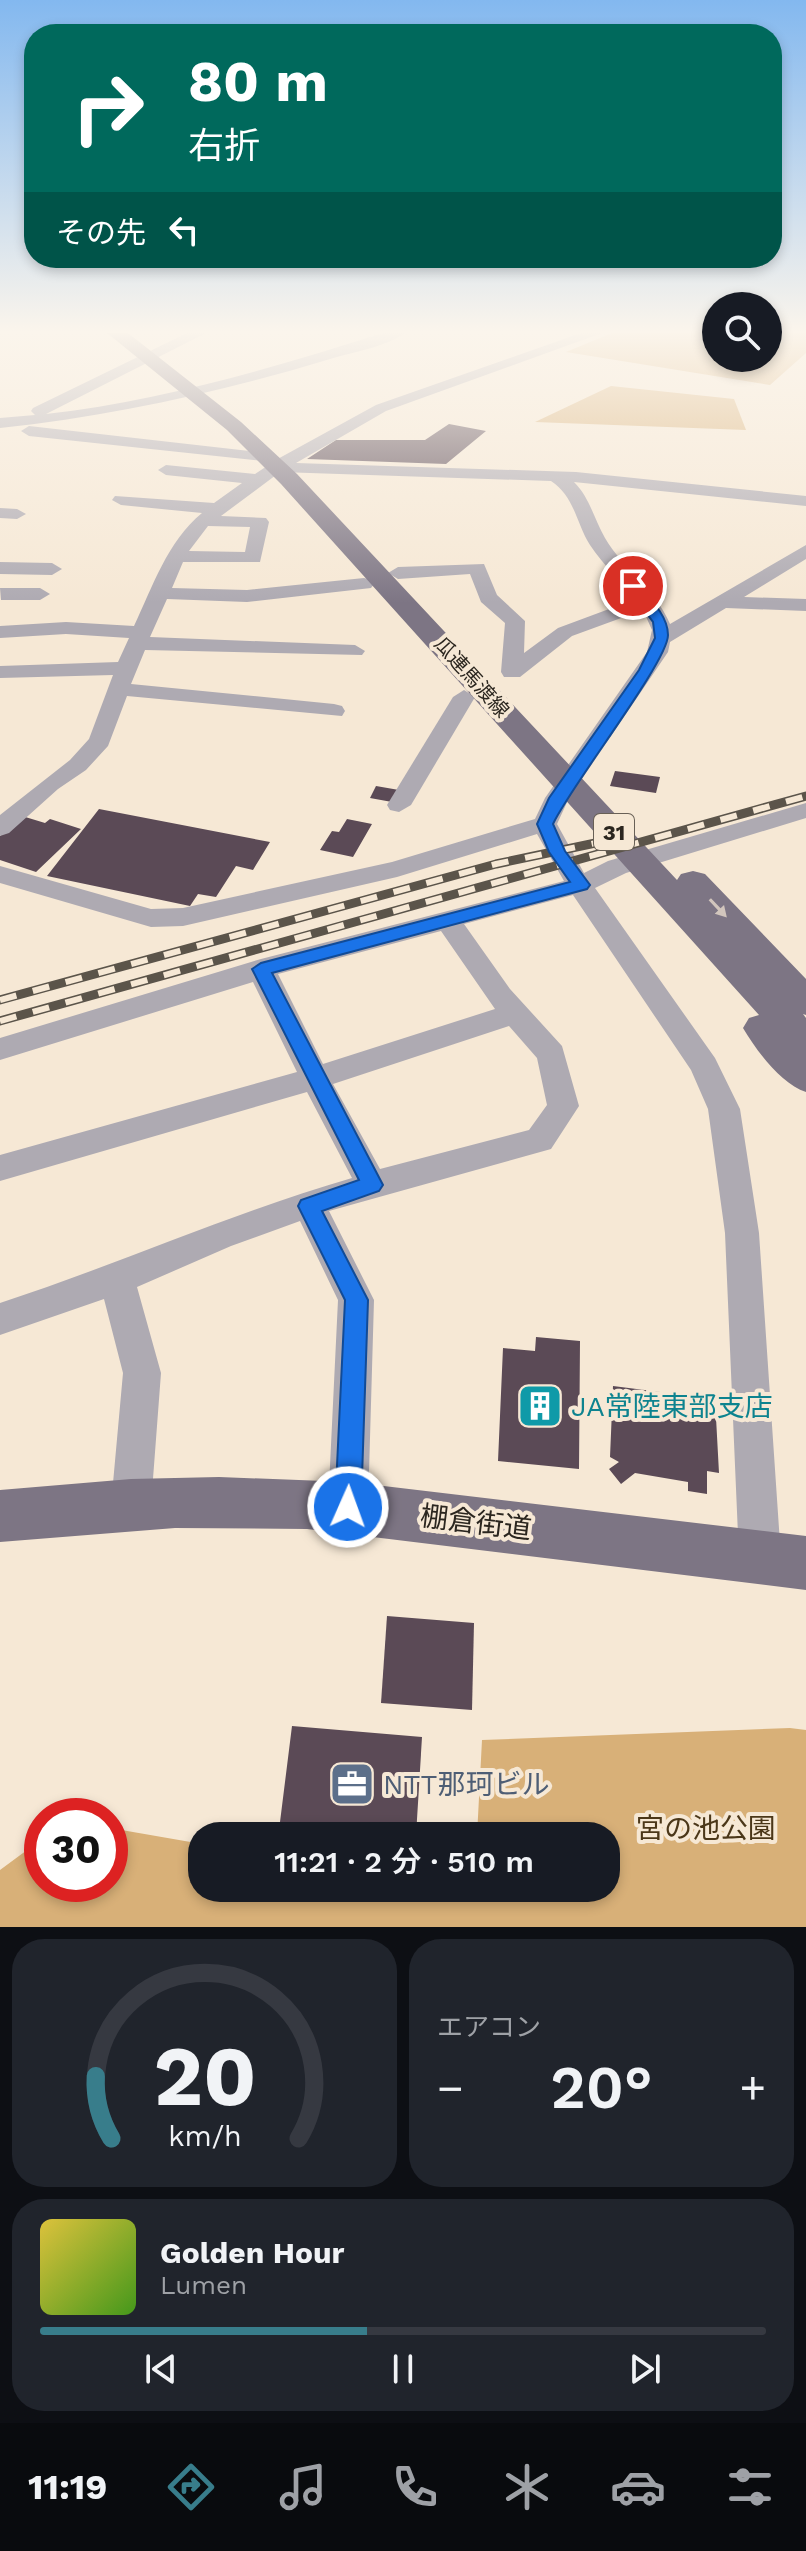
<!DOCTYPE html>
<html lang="ja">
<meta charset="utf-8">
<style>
:root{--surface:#171b24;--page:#20242c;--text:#f1f3f6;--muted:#9ea1a6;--line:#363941;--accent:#387d8b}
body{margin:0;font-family:"Work Sans","Noto Sans JP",sans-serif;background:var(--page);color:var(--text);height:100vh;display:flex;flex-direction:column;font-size:30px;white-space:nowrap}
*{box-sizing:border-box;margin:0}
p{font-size:26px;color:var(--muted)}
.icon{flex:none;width:44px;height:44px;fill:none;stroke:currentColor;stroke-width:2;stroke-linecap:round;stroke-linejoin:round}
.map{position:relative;height:1927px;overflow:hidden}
.details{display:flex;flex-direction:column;gap:12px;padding:12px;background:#0d0f14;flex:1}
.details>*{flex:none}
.banner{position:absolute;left:24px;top:24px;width:758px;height:244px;border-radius:32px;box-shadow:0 4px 12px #0003;background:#00695c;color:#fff;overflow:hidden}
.tools{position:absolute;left:702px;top:292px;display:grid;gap:16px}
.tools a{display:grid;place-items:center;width:80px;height:80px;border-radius:50%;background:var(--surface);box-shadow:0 4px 12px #0003;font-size:40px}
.speed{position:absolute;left:24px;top:1798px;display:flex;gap:16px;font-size:40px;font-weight:700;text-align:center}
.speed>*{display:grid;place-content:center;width:104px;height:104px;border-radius:50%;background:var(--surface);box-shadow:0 4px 12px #0003;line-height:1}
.speed .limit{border:12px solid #d22;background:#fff;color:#111}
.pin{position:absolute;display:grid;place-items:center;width:68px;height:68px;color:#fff;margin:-34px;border:4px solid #fff;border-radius:50%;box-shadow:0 2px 8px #0007}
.me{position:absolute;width:88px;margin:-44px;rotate:2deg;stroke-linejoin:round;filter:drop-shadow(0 0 6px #0008)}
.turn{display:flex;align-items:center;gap:28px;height:168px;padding:0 32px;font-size:36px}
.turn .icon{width:104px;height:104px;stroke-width:2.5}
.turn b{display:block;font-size:56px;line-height:68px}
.then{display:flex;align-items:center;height:76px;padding:0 32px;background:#0003;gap:16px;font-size:30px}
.big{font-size:60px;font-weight:600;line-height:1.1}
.details .tile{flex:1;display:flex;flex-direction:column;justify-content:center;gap:12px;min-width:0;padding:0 28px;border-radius:32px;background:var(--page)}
.details .dial{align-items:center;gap:0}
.dial svg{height:208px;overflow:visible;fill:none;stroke:var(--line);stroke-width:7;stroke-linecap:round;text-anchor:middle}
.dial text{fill:var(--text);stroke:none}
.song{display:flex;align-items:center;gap:24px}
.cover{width:96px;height:96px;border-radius:12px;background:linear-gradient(135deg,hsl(50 70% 55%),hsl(100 70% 35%))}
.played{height:8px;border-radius:4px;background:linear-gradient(90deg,var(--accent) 45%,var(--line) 45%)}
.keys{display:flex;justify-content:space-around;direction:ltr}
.heat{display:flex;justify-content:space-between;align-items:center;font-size:44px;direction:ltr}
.details .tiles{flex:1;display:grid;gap:12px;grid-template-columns:1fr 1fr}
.tile:last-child{grid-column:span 2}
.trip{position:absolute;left:188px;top:1822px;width:432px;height:80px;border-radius:32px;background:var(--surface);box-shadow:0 4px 12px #0003;font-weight:600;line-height:80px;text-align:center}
.dock{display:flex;height:128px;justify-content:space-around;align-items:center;background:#090b0e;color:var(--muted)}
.dock .icon{width:56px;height:56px}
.dock .current{color:var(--accent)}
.dock b{font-size:36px;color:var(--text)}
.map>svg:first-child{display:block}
.green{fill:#d8b078}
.building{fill:#5b4a56}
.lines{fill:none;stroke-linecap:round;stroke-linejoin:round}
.minor{fill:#aeaab2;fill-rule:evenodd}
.major{fill:#7d7584;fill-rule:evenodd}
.rail-casing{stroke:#5b544a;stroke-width:9}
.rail{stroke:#f6e8d5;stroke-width:6;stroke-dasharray:17;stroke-linecap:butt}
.oneway{fill:#d2c6bd}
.route{fill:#1a73e8;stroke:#114b97;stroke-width:2}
.labels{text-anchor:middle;stroke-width:8;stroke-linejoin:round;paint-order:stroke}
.far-street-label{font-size:20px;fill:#2b261f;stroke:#f6e8d5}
.shield{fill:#f6e8d5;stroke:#686056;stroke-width:2}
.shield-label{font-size:22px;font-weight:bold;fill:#2b261f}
.near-culture-label{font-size:28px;fill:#0d838f;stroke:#f6e8d5;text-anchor:start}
.near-street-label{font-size:28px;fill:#2b261f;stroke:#f6e8d5}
.near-service-label{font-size:28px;fill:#4e5e75;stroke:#f6e8d5;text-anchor:start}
.near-park-label{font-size:28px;fill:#4b3719;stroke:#f6e8d5}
</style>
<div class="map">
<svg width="806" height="1927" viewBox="0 0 806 1927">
<rect width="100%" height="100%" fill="#f6e8d5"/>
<g class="green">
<path d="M 612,333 L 716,333 L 716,358 L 768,358 L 768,333 L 806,333 L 806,353 L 770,385 L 566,352 Z"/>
<path d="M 611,386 L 734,399 L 746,430 L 535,422 Z"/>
<path d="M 790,1728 L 806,1730 L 806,1927 L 0,1927 L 0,1870 L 42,1839 L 42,1884 L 110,1884 L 110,1828 L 202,1844 L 202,1888 L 606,1888 L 606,1836 L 477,1836 L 482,1740 Z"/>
</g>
<g class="building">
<path d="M 449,424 L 486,431 L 446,464 L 307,459 L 336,440 L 425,440 Z"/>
<path d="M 615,771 L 660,777 L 656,793 L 610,786 Z"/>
<path d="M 376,786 L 399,790 L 392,802 L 370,798 Z"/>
<path d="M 99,809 L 270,842 L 253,870 L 236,866 L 216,897 L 198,894 L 190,906 L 47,876 Z"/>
<path d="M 22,816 L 45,823 L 50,819 L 81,829 L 36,872 L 0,860 L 0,836 Z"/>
<path d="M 347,819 L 372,824 L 353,857 L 320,850 L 332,831 L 339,832 Z"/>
<path d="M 536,1337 L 580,1341 L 579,1469 L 498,1461 L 503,1348 L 535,1351 Z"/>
<path d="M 613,1386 L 715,1399 L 719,1473 L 707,1471 L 707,1494 L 688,1491 L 688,1482 L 635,1473 L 621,1484 L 609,1469 L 619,1462 L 610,1457 Z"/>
<path d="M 387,1616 L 474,1623 L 472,1710 L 381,1703 Z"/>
<path d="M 292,1726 L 422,1737 L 416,1836 L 344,1836 L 279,1830 Z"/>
</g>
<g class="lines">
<g class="minor">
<path d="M 187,333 L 206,333 L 46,414 C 161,401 273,368 383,333 L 405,333 C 386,347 352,352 330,359 C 221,392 113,416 0,428 L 0,418 L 35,415 L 31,411 L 33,408 Z"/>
<path d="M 581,333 L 602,333 L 386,411 L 296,463 L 576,472 L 806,496 L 806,506 L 574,482 C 590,498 594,519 605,538 C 623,569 656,590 670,624 L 806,545 L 806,559 L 744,597 L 806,599 L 806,611 L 726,608 L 670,642 L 668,652 L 569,798 L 557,824 L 584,873 L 608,861 L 806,803 L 806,818 L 626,873 L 595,888 L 715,1058 L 740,1109 L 759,1233 L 781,1558 L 775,1573 L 760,1579 L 745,1573 L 739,1558 L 725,1233 L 708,1109 L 691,1070 L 573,895 L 464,924 L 510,989 L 562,1046 L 579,1106 L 551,1149 L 329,1211 L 374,1300 L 368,1507 L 362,1521 L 348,1527 L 334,1521 L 328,1507 L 338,1300 L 300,1221 L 231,1246 L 137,1287 L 161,1373 L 151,1505 L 145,1519 L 131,1525 L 117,1519 L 111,1505 L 123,1373 L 104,1299 L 0,1335 L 0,1303 C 119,1264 232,1213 352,1178 L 307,1092 L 0,1181 L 0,1155 L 297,1072 L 253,982 L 0,1060 L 0,1038 L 261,959 L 564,881 L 537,834 L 397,877 L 183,926 L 151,927 L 0,883 L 0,866 L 151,909 L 183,908 L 392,862 L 535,819 L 545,798 L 647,652 L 652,630 L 643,610 L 572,636 L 520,677 L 504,677 L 501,672 L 505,623 L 481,602 L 470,574 L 398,579 L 388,573 L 398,567 L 484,564 L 497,595 L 525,621 L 524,653 L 558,628 L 636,599 C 621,581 603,565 590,545 C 576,523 575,497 551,481 L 280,472 L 221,516 L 266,518 L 269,522 L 260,562 L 183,562 L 172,588 L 247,590 L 364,578 L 371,580 L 374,584 L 371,588 L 247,602 L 167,599 L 150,637 L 355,645 L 365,651 L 362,655 L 145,650 L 131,684 L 334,704 L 342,706 L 345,711 L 342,716 L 127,696 L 108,746 L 86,770 L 58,789 L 9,833 L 0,836 L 0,815 L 70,760 L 89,739 L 113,675 L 0,678 L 0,666 L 118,662 L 129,638 L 66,634 L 0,638 L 0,626 L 66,622 L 134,626 C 153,586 167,542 202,513 L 121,505 L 112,500 L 115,496 L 214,503 L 242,483 L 166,475 L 158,470 L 166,465 L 255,474 L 273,462 L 29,436 L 21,431 L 29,426 L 268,453 L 274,454 L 274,461 L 376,405 ZM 208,526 L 250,527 L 245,552 L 189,551 ZM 441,931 L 495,1009 L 323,1064 L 278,974 ZM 509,1026 L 537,1058 L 547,1105 L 529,1130 L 380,1169 L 333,1084 Z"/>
<path d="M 0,508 L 17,509 L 26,514 L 17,519 L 0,518 Z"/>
<path d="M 0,562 L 52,563 L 62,569 L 52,575 L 0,574 Z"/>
<path d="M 0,588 L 40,588 L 50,594 L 40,600 L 1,600 Z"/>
<path d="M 464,690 L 475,697 L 411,805 L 399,812 L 390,810 L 387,805 L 453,697 Z"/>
</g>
<g class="major">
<path d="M 107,333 L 128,333 L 241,422 L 297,474 L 677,880 L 681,874 L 693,871 L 705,874 L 806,979 L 806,1015 L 803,1014 L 806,1018 L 806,1092 C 781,1084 756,1050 743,1028 L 749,1018 L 759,1015 L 281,484 L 227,430 Z"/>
<path d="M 219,1477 L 350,1482 L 806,1536 L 806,1590 L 307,1529 L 175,1528 L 0,1542 L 0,1490 L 131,1479 Z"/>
</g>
<g class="rail-casing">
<g id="rail">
<path d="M 0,1000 L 496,864 L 605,841"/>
<path d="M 0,1021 L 806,796"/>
</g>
</g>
<use href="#rail" class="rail"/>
</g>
<defs><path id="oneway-solid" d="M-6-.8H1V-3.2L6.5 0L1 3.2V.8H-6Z" transform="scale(2)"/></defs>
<use class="oneway" href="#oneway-solid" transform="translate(718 908) rotate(47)"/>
<linearGradient id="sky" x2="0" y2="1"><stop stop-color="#83b8ef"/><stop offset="0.55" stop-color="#fbf5ec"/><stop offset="1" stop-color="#fbf5ec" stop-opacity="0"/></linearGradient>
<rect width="806" height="603" fill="url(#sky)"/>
<path class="route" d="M 628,584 L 637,584 C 649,598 668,615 668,635 C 668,662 571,785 553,824 L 565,851 L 590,885 L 587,889 L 272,973 L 383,1185 L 379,1191 L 322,1211 L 368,1300 L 361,1507 L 358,1516 L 348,1520 L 339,1516 L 335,1507 L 345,1300 L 298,1206 L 301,1200 L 359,1180 L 252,969 L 261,963 L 570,882 L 549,852 L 537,824 L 549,798 L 639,670 L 655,638 L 653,622 L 626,586 Z"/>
<defs>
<g id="building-square" transform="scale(2.3)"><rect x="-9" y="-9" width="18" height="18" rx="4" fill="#0f9aa8" stroke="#f6e8d5"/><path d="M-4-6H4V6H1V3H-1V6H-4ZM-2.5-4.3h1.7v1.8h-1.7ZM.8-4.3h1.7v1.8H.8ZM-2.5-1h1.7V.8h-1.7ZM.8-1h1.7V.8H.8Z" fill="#fff"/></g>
<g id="office-square" transform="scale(2.3)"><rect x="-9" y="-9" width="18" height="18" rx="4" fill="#5c6f8a" stroke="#f6e8d5"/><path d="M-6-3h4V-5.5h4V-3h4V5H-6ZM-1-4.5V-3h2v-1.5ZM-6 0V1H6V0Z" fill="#fff"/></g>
</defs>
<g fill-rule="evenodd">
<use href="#building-square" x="540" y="1406"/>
<use href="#office-square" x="352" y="1784"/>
</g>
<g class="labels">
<g class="far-street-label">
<text transform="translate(472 677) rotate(48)" y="7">瓜連馬渡線</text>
</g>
<rect class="shield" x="594" y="814" width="40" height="36" rx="6"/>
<g class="shield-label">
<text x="614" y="840">31</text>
</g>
<g class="near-culture-label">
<text x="571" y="1416">JA常陸東部支店</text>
</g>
<g class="near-street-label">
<text transform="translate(476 1522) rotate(7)" y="10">棚倉街道</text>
</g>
<g class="near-service-label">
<text x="383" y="1794">NTT那珂ビル</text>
</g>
<g class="near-park-label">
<text x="706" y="1838">宮の池公園</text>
</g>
</g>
</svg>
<div class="tools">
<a><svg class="icon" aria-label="search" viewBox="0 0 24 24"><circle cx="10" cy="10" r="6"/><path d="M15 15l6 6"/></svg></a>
</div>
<div class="speed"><div class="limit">30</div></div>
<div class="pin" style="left:633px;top:586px;background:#d93025"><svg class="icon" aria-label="arrive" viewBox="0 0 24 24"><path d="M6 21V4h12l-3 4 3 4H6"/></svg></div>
<svg class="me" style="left:348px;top:1507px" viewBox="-20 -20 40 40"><circle r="17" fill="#1a73e8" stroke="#fff" stroke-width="3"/><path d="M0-11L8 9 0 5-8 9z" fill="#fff"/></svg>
<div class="trip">11:21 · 2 分 · 510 m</div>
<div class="banner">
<div class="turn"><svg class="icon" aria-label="right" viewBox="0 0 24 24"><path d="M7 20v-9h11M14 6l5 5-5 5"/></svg><div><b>80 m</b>右折</div></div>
<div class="then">その先<svg class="icon" aria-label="left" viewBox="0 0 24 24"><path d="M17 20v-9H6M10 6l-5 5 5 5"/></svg></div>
</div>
</div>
<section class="details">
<div class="tiles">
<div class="tile dial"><svg viewBox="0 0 100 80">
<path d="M14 69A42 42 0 1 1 86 69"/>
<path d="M14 69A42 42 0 0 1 8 45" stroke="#387d8b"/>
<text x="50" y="56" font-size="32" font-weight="700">20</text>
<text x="50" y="72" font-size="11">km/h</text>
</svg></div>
<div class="tile"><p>エアコン</p>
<div class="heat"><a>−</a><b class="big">20°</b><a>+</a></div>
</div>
<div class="tile">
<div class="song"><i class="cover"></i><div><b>Golden Hour</b><p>Lumen</p></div></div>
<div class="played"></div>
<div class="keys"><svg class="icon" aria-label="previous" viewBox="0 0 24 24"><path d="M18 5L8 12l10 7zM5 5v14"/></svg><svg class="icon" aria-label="pause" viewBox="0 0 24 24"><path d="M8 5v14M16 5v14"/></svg><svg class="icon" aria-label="next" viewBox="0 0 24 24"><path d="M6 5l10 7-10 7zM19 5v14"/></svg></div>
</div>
</div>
</section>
<nav class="dock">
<b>11:19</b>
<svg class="icon current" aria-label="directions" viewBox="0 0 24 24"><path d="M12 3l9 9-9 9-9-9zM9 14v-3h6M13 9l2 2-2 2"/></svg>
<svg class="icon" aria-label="music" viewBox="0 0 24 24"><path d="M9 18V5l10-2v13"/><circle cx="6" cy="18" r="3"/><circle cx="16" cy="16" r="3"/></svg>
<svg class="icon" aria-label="phone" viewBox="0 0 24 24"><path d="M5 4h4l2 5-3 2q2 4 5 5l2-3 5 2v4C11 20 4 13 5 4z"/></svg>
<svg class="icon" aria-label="climate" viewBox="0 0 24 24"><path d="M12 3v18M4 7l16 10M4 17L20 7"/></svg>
<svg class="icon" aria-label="car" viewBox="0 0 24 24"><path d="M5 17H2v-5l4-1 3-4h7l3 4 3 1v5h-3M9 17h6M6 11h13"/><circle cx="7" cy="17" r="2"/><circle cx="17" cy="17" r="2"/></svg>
<svg class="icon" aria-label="filters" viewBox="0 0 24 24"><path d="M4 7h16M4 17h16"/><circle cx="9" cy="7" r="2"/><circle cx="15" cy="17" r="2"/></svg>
</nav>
